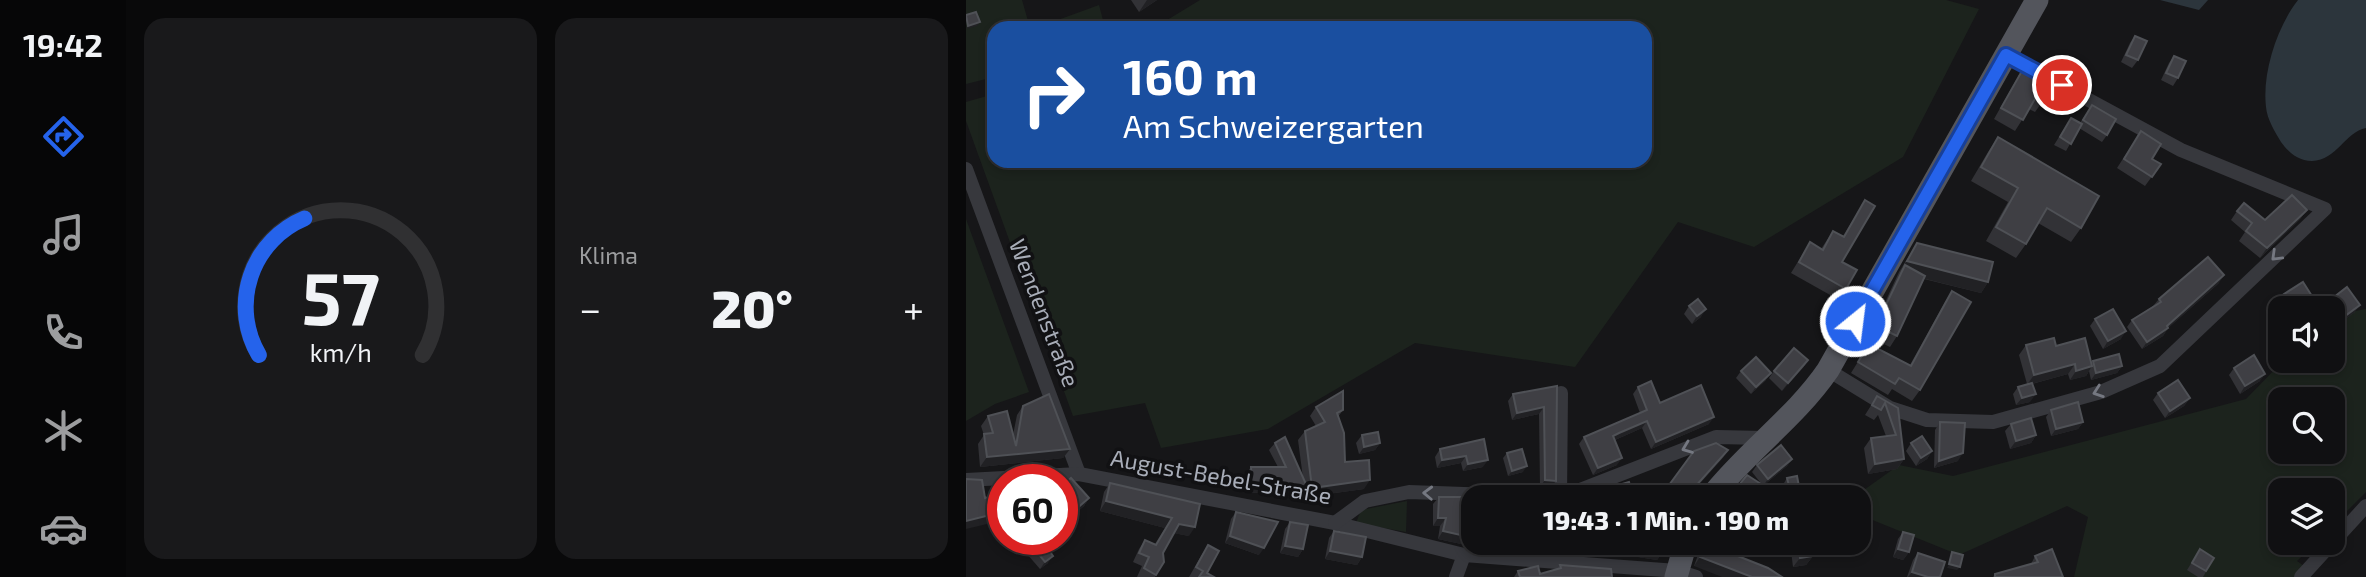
<!DOCTYPE html>
<html lang="de">
<meta charset="utf-8">
<style>
:root{--surface:#101012;--page:#19191b;--text:#f1f3f6;--muted:#9c9d9f;--line:#303032;--accent:#2563eb}
body{margin:0;font-family:"Exo 2",sans-serif;background:var(--page);color:var(--text);height:100vh;display:flex;flex-direction:column;font-size:26px;white-space:nowrap}
*{box-sizing:border-box;margin:0}
p{font-size:23px;color:var(--muted)}
.icon{flex:none;width:38px;height:38px;fill:none;stroke:currentColor;stroke-width:2;stroke-linecap:round;stroke-linejoin:round}
.map{position:relative;flex:1;overflow:hidden}
.panel{display:flex;flex-direction:column;gap:18px;padding:18px;background:#09090a;width:840px}
.panel>*{flex:none}
.guide{position:absolute;left:21px;top:21px;width:665px;height:147px;border-radius:21px;box-shadow:0 4px 10px #0003,0 0 0 2px var(--line);background:#1a4fa0;color:#fff;overflow:hidden}
.controls{position:absolute;left:1302px;top:296px;display:grid;gap:14px}
.controls a{display:grid;place-items:center;width:77px;height:77px;border-radius:14px;background:var(--surface);box-shadow:0 4px 10px #0003,0 0 0 2px var(--line);font-size:35px}
.speed{position:absolute;left:21px;top:464px;display:flex;gap:14px;font-size:35px;font-weight:700;text-align:center}
.speed>*{display:grid;place-content:center;width:91px;height:91px;border-radius:50%;background:var(--surface);box-shadow:0 4px 10px #0003,0 0 0 2px var(--line);line-height:1}
.speed .limit{border:10px solid #d22;background:#fff;color:#111}
.pin{position:absolute;display:grid;place-items:center;width:60px;height:60px;color:#fff;margin:-30px;border:4px solid #fff;border-radius:50%;box-shadow:0 2px 7px #0007}
.me{position:absolute;width:77px;margin:-38px;rotate:29deg;stroke-linejoin:round;filter:drop-shadow(0 0 5px #0008)}
.turn{display:flex;align-items:center;gap:24px;height:147px;padding:0 21px;font-size:32px}
.turn .icon{width:91px;height:91px;stroke-width:2.5}
.turn b{display:block;font-size:49px;line-height:60px}
.big{font-size:52px;font-weight:800;line-height:1.1}
.panel .widget{flex:1;display:flex;flex-direction:column;justify-content:center;gap:10px;min-width:0;padding:0 24px;border-radius:21px;background:var(--page)}
.panel .dial{align-items:center;gap:0}
.dial svg{height:182px;overflow:visible;fill:none;stroke:var(--line);stroke-width:7;stroke-linecap:round;text-anchor:middle}
.dial text{fill:var(--text);stroke:none}
.heat{display:flex;justify-content:space-between;align-items:center;font-size:38px;direction:ltr}
.panel .tiles{flex:1;display:grid;gap:18px;grid-template-columns:repeat(2,1fr)}
.trip{position:absolute;left:495px;top:485px;width:410px;height:70px;border-radius:21px;background:var(--surface);box-shadow:0 4px 10px #0003,0 0 0 2px var(--line);font-weight:800;line-height:70px;text-align:center}
main{display:flex;flex:1;min-height:0}
.dock{display:flex;flex-direction:column;width:126px;justify-content:space-around;align-items:center;background:#060607;color:var(--muted)}
.dock .icon{width:49px;height:49px}
.dock .on{color:var(--accent)}
.dock b{font-size:32px;color:var(--text)}
.map>svg:first-child{display:block}
.green{fill:#1c231d;fill-rule:evenodd}
.water{fill:#2c353c}
.lines{fill:none;stroke-linecap:round;stroke-linejoin:round}
.street{stroke:#37383d;stroke-width:14}
.primary{stroke:#53555c;stroke-width:23}
.wall{fill:#323236}
.shaded-wall{fill:#212124}
.building{fill:#3f3f44;stroke:#4f5156;stroke-width:2}
.oneway{stroke:#757881}
.route-casing{stroke:#184099;stroke-width:18}
.route{stroke:#2563eb;stroke-width:12}
.labels{text-anchor:middle;stroke-width:7;stroke-linejoin:round;paint-order:stroke}
.street-label{font-size:23px;fill:#a8adb8;stroke:#111113}
</style>
<main>
<nav class="dock">
<b>19:42</b>
<svg class="icon on" aria-label="directions" viewBox="0 0 24 24"><path d="M12 3l9 9-9 9-9-9zM9 14v-3h6M13 9l2 2-2 2"/></svg>
<svg class="icon" aria-label="music" viewBox="0 0 24 24"><path d="M9 18V5l10-2v13"/><circle cx="6" cy="18" r="3"/><circle cx="16" cy="16" r="3"/></svg>
<svg class="icon" aria-label="phone" viewBox="0 0 24 24"><path d="M5 4h4l2 5-3 2q2 4 5 5l2-3 5 2v4C11 20 4 13 5 4z"/></svg>
<svg class="icon" aria-label="climate" viewBox="0 0 24 24"><path d="M12 3v18M4 7l16 10M4 17L20 7"/></svg>
<svg class="icon" aria-label="car" viewBox="0 0 24 24"><path d="M5 17H2v-5l4-1 3-4h7l3 4 3 1v5h-3M9 17h6M6 11h13"/><circle cx="7" cy="17" r="2"/><circle cx="17" cy="17" r="2"/></svg>
</nav>
<section class="panel">
<div class="tiles">
<div class="widget dial"><svg viewBox="0 0 100 80">
<path d="M14 69A42 42 0 1 1 86 69"/>
<path d="M14 69A42 42 0 0 1 34 9" stroke="#2563eb"/>
<text x="50" y="56" font-size="32" font-weight="700">57</text>
<text x="50" y="72" font-size="11">km/h</text>
</svg></div>
<div class="widget"><p>Klima</p>
<div class="heat"><a>−</a><b class="big">20°</b><a>+</a></div>
</div>
</div>
</section>
<div class="map">
<svg width="1400" height="577" viewBox="0 0 1400 577">
<rect width="100%" height="100%" fill="#161618"/>
<g class="green">
<path d="M 0,0 L 56,0 L 64,28 L 28,28 L 28,77 L 0,84 Z"/>
<path d="M 234,0 L 980,0 L 1013,9 L 937,157 L 788,247 L 712,222 L 609,367 L 449,343 L 302,429 L 195,448 L 179,403 L 107,416 L 0,121 L 0,102 L 28,94 L 28,161 L 679,161 L 679,28 L 188,28 Z"/>
<path d="M 133,5 L 139,28 L 70,28 Z"/>
<path d="M 0,219 L 63,392 L 29,404 L 0,421 Z"/>
<path d="M 1400,309 L 1400,492 L 1367,525 L 1367,490 L 1314,490 L 1314,542 L 1350,543 L 1331,561 L 1342,569 L 1335,577 L 1108,577 L 1122,517 L 1101,506 L 993,555 L 904,519 L 893,526 L 892,497 L 888,497 L 933,465 L 987,476 L 1280,399 L 1317,361 L 1367,360 L 1367,315 ZM 1314,399 L 1367,399 L 1367,452 L 1314,452 Z"/>
<path d="M 441,501 L 440,532 L 390,523 L 395,510 Z"/>
</g>
<g class="water">
<path d="M 1194,0 L 1242,0 L 1233,10 Z"/>
<path d="M 1332,0 L 1400,0 L 1400,128 C 1379,132 1371,160 1346,161 C 1332,161 1322,152 1315,142 C 1309,132 1301,119 1300,107 C 1296,73 1311,27 1332,0 Z"/>
</g>
<g class="lines">
<g class="street">
<path d="M 0,169 L 113,474"/>
<path d="M 862,370 L 924,408 L 961,420 L 1027,422 L 1135,392 L 1194,366 L 1359,209 L 1215,150 L 1040,55"/>
<path d="M 0,480 L 113,474 L 369,523 L 498,555 L 711,571 L 730,577"/>
<path d="M 594,497 L 595,393"/>
<path d="M 596,497 L 750,437 L 799,438"/>
<path d="M 369,523 L 399,501 L 443,492 L 579,497"/>
<path d="M 490,577 L 498,555"/>
<path d="M 1335,577 L 1400,506"/>
</g>
<g class="primary">
<path d="M 745,497 C 781,451 829,418 862,370 L 1071,0"/>
<path d="M 710,577 L 720,542"/>
</g>
</g>
<g class="wall">
<path d="M 165,0 L 191,0 L 173,12 Z"/>
<path d="M 1169,36 L 1172,60 L 1166,68 L 1155,62 L 1164,43 Z"/>
<path d="M 1208,56 L 1212,78 L 1207,86 L 1195,80 L 1203,63 Z"/>
<path d="M 1061,62 L 1077,101 L 1069,112 L 1063,109 L 1049,131 L 1028,119 L 1054,73 Z"/>
<path d="M 1126,105 L 1141,135 L 1136,142 L 1113,128 L 1100,151 L 1088,145 L 1105,118 L 1114,123 Z"/>
<path d="M 1175,131 L 1186,159 L 1195,164 L 1179,186 L 1151,168 Z"/>
<path d="M 1032,137 L 1115,228 L 1105,242 L 1072,223 L 1060,244 L 1050,258 L 1020,241 L 1042,202 L 1005,181 L 1022,152 Z"/>
<path d="M 899,200 L 876,262 L 880,289 L 873,300 L 825,273 L 844,242 L 855,249 L 867,231 L 877,236 Z"/>
<path d="M 1341,210 L 1334,219 L 1294,258 L 1273,241 L 1279,232 L 1265,220 L 1271,211 L 1299,220 Z"/>
<path d="M 951,243 L 1022,282 L 1015,293 L 958,279 L 931,336 L 924,347 L 903,337 L 933,272 Z"/>
<path d="M 1253,283 L 1202,328 L 1197,336 L 1176,349 L 1161,327 L 1166,320 L 1187,306 L 1193,299 Z"/>
<path d="M 986,291 L 954,390 L 946,401 L 926,389 L 922,395 L 885,373 L 903,344 L 944,365 L 979,302 Z"/>
<path d="M 1318,294 L 1349,308 L 1317,308 L 1313,302 Z"/>
<path d="M 1363,301 L 1389,312 L 1370,326 L 1367,322 L 1367,308 L 1358,308 Z"/>
<path d="M 723,306 L 735,317 L 726,324 L 718,314 Z"/>
<path d="M 1129,319 L 1155,339 L 1137,349 L 1124,326 Z"/>
<path d="M 1060,345 L 1090,346 L 1126,363 L 1127,361 L 1156,366 L 1151,373 L 1125,380 L 1123,371 L 1120,376 L 1104,380 L 1102,374 L 1066,384 L 1064,402 L 1050,405 L 1047,394 L 1052,387 L 1061,384 L 1053,355 Z"/>
<path d="M 842,360 L 816,391 L 803,378 L 808,371 Z"/>
<path d="M 1268,368 L 1294,381 L 1274,394 L 1263,375 Z"/>
<path d="M 775,371 L 800,380 L 785,394 L 770,378 Z"/>
<path d="M 591,386 L 584,488 L 574,487 L 573,414 L 546,420 L 542,401 L 547,394 Z"/>
<path d="M 672,387 L 694,403 L 743,424 L 685,449 L 676,428 L 649,440 L 651,465 L 627,475 L 613,444 L 618,437 L 674,413 L 667,394 Z"/>
<path d="M 1192,393 L 1224,398 L 1218,406 L 1199,418 L 1187,400 Z"/>
<path d="M 911,396 L 932,408 L 938,459 L 931,469 L 902,474 L 898,448 L 905,438 L 920,436 L 912,415 L 908,420 L 899,415 Z"/>
<path d="M 57,406 L 104,449 L 97,458 L 14,467 L 12,444 L 18,435 L 15,426 L 22,416 L 47,435 L 51,415 Z"/>
<path d="M 350,407 L 377,410 L 372,417 L 379,462 L 398,489 L 340,497 L 340,495 L 338,498 L 325,494 L 323,497 L 311,495 L 312,492 L 280,493 L 280,474 L 285,467 L 312,467 L 303,450 L 309,443 L 337,478 L 332,440 L 339,431 L 350,426 L 344,416 Z"/>
<path d="M 1085,410 L 1117,422 L 1112,429 L 1085,436 L 1080,417 Z"/>
<path d="M 974,422 L 992,461 L 968,468 L 969,430 Z"/>
<path d="M 1045,424 L 1070,435 L 1065,443 L 1044,449 L 1039,431 Z"/>
<path d="M 396,435 L 414,443 L 409,450 L 393,454 L 390,443 Z"/>
<path d="M 518,439 L 517,467 L 497,471 L 495,463 L 471,468 L 469,457 L 474,449 Z"/>
<path d="M 945,443 L 966,451 L 961,459 L 950,466 L 940,451 Z"/>
<path d="M 541,453 L 557,472 L 542,476 L 537,458 Z"/>
<path d="M 826,459 L 821,466 L 797,486 L 786,472 L 791,465 Z"/>
<path d="M 821,478 L 835,497 L 817,497 L 815,488 Z"/>
<path d="M 144,483 L 223,536 L 208,533 L 197,553 L 198,562 L 189,577 L 171,577 L 176,566 L 167,562 L 173,549 L 179,540 L 189,544 L 199,528 L 134,511 L 138,492 Z"/>
<path d="M 96,486 L 123,498 L 118,506 L 104,518 L 96,509 Z"/>
<path d="M 473,497 L 508,542 L 571,551 L 500,545 L 472,539 L 474,526 L 467,526 L 467,504 Z"/>
<path d="M 270,512 L 293,555 L 259,543 L 265,519 Z"/>
<path d="M 324,522 L 337,549 L 332,557 L 314,553 L 319,529 Z"/>
<path d="M 368,531 L 396,557 L 391,565 L 359,559 L 363,538 Z"/>
<path d="M 937,532 L 943,552 L 937,560 L 927,557 L 932,539 Z"/>
<path d="M 48,539 L 75,539 L 82,563 L 74,569 Z"/>
<path d="M 628,542 L 700,542 L 696,553 L 691,560 L 672,557 L 675,546 L 652,553 L 649,557 L 627,555 Z"/>
<path d="M 738,542 L 844,542 L 847,556 L 840,565 L 827,567 L 825,551 L 795,557 L 742,544 L 802,568 L 728,566 L 733,552 L 739,543 Z"/>
<path d="M 242,545 L 241,573 L 248,577 L 223,577 L 235,556 Z"/>
<path d="M 1234,549 L 1248,558 L 1237,577 L 1232,577 L 1221,570 Z"/>
<path d="M 952,553 L 974,577 L 941,577 L 947,560 Z"/>
<path d="M 1069,556 L 1097,577 L 1027,577 L 1029,574 L 1065,564 Z"/>
<path d="M 552,571 L 554,577 L 548,577 Z"/>
</g>
<g class="shaded-wall">
<path d="M 181,0 L 191,0 L 173,12 Z"/>
<path d="M 14,22 L 11,26 L 0,29 L 2,26 Z"/>
<path d="M 1341,210 L 1334,219 L 1294,258 L 1301,248 Z"/>
<path d="M 941,261 L 1022,282 L 1015,293 L 936,273 L 939,265 L 933,272 Z"/>
<path d="M 1258,275 L 1253,283 L 1200,330 L 1202,328 L 1197,336 L 1176,349 L 1181,342 Z"/>
<path d="M 1394,305 L 1389,312 L 1370,326 L 1375,319 Z"/>
<path d="M 740,309 L 735,317 L 726,324 L 731,316 Z"/>
<path d="M 1160,331 L 1155,339 L 1137,349 L 1142,341 Z"/>
<path d="M 842,360 L 837,368 L 816,391 L 822,383 Z"/>
<path d="M 1109,364 L 1102,374 L 1061,385 L 1068,375 Z"/>
<path d="M 1126,366 L 1120,376 L 1104,380 L 1110,371 Z"/>
<path d="M 1156,366 L 1151,373 L 1125,380 L 1130,373 Z"/>
<path d="M 805,373 L 800,380 L 785,394 L 790,387 Z"/>
<path d="M 1299,374 L 1294,381 L 1274,394 L 1279,386 Z"/>
<path d="M 1070,394 L 1064,402 L 1050,405 L 1056,398 Z"/>
<path d="M 1224,398 L 1218,406 L 1199,418 L 1204,411 Z"/>
<path d="M 578,407 L 573,414 L 546,420 L 551,413 Z"/>
<path d="M 748,417 L 743,424 L 685,449 L 690,442 Z"/>
<path d="M 681,421 L 676,428 L 642,443 L 647,436 Z"/>
<path d="M 1117,422 L 1112,429 L 1085,436 L 1090,429 Z"/>
<path d="M 1070,435 L 1065,443 L 1044,449 L 1050,441 Z"/>
<path d="M 414,443 L 409,450 L 393,454 L 398,447 Z"/>
<path d="M 104,449 L 97,458 L 14,467 L 21,457 Z"/>
<path d="M 762,450 L 757,458 L 722,497 L 720,497 Z"/>
<path d="M 966,451 L 961,459 L 950,466 L 955,458 Z"/>
<path d="M 997,453 L 992,461 L 968,468 L 973,461 Z"/>
<path d="M 500,456 L 495,463 L 471,468 L 476,460 Z"/>
<path d="M 656,458 L 651,465 L 627,475 L 632,468 Z"/>
<path d="M 826,459 L 821,466 L 797,486 L 802,479 Z"/>
<path d="M 938,459 L 931,469 L 902,474 L 909,464 Z"/>
<path d="M 522,460 L 517,467 L 497,471 L 502,464 Z"/>
<path d="M 561,466 L 557,472 L 542,476 L 546,471 Z"/>
<path d="M 404,480 L 398,489 L 340,497 L 346,488 Z"/>
<path d="M 579,480 L 590,481 L 584,488 L 574,487 Z"/>
<path d="M 286,485 L 317,485 L 312,492 L 280,493 Z"/>
<path d="M 330,486 L 343,491 L 338,498 L 325,494 L 323,497 L 311,495 L 316,488 Z"/>
<path d="M 123,498 L 118,506 L 104,518 L 109,510 Z"/>
<path d="M 140,501 L 206,518 L 199,528 L 134,511 Z"/>
<path d="M 28,514 L 21,524 L 0,529 L 0,521 Z"/>
<path d="M 472,518 L 480,518 L 474,526 L 467,526 Z"/>
<path d="M 213,524 L 229,527 L 223,536 L 207,533 Z"/>
<path d="M 477,531 L 508,538 L 508,542 L 576,543 L 571,551 L 500,545 L 472,539 Z"/>
<path d="M 264,536 L 298,548 L 293,555 L 259,543 Z"/>
<path d="M 668,542 L 678,542 L 675,546 L 652,553 L 649,557 L 627,555 L 632,548 L 655,547 Z"/>
<path d="M 831,542 L 825,551 L 795,557 L 738,543 Z"/>
<path d="M 319,546 L 337,549 L 332,557 L 314,553 Z"/>
<path d="M 932,549 L 943,552 L 937,560 L 927,557 Z"/>
<path d="M 678,550 L 696,553 L 691,560 L 672,557 Z"/>
<path d="M 364,551 L 396,557 L 391,565 L 359,559 Z"/>
<path d="M 87,556 L 82,563 L 74,569 L 79,562 Z"/>
<path d="M 847,556 L 840,565 L 827,567 L 834,558 Z"/>
<path d="M 734,557 L 786,577 L 756,577 L 728,566 Z"/>
<path d="M 983,564 L 994,567 L 991,570 L 981,568 Z"/>
<path d="M 946,572 L 962,577 L 942,577 Z"/>
</g>
<g class="building">
<path d="M 10,12 L 14,22 L 2,26 L 0,15 Z"/>
<path d="M 1169,36 L 1181,41 L 1172,60 L 1160,55 Z"/>
<path d="M 1208,56 L 1220,61 L 1212,78 L 1200,73 Z"/>
<path d="M 1061,62 L 1090,78 L 1077,101 L 1070,97 L 1057,120 L 1035,108 Z"/>
<path d="M 1126,105 L 1150,119 L 1141,135 L 1117,120 Z"/>
<path d="M 1105,118 L 1116,124 L 1105,144 L 1094,137 Z"/>
<path d="M 1175,131 L 1195,144 L 1186,159 L 1195,164 L 1186,177 L 1158,159 Z"/>
<path d="M 1032,137 L 1133,196 L 1115,228 L 1081,208 L 1060,244 L 1030,227 L 1052,188 L 1015,167 Z"/>
<path d="M 1326,195 L 1341,210 L 1301,248 L 1280,231 L 1286,223 L 1271,211 L 1278,203 L 1299,220 Z"/>
<path d="M 899,200 L 909,206 L 876,262 L 891,270 L 880,289 L 833,262 L 844,242 L 857,250 L 867,231 L 878,237 Z"/>
<path d="M 951,243 L 1027,262 L 1022,282 L 941,261 Z"/>
<path d="M 1242,257 L 1258,275 L 1201,326 L 1202,328 L 1181,342 L 1166,320 L 1195,302 L 1193,299 Z"/>
<path d="M 939,265 L 959,276 L 931,336 L 910,326 Z"/>
<path d="M 1337,282 L 1351,304 L 1346,308 L 1327,308 L 1318,294 Z"/>
<path d="M 1381,287 L 1394,305 L 1375,319 L 1363,301 Z"/>
<path d="M 986,291 L 1005,302 L 954,390 L 933,378 L 929,384 L 892,362 L 903,344 L 945,366 Z"/>
<path d="M 732,299 L 740,309 L 731,316 L 723,306 Z"/>
<path d="M 1147,309 L 1160,331 L 1142,341 L 1129,319 Z"/>
<path d="M 1088,338 L 1090,346 L 1119,338 L 1126,366 L 1110,371 L 1109,364 L 1068,375 L 1060,345 Z"/>
<path d="M 828,348 L 842,360 L 822,383 L 808,371 Z"/>
<path d="M 1153,354 L 1156,366 L 1130,373 L 1127,361 Z"/>
<path d="M 1288,355 L 1299,374 L 1279,386 L 1268,368 Z"/>
<path d="M 790,357 L 805,373 L 790,387 L 775,371 Z"/>
<path d="M 1212,380 L 1224,398 L 1204,411 L 1192,393 Z"/>
<path d="M 685,381 L 694,403 L 735,385 L 748,417 L 690,442 L 681,421 L 653,433 L 647,436 L 656,458 L 632,468 L 618,437 L 681,410 L 672,387 Z"/>
<path d="M 1066,383 L 1070,394 L 1056,398 L 1052,387 Z"/>
<path d="M 591,386 L 590,481 L 579,480 L 578,407 L 551,413 L 547,394 Z"/>
<path d="M 377,391 L 377,410 L 371,413 L 378,433 L 379,462 L 403,460 L 404,480 L 346,488 L 339,431 L 359,422 L 350,407 Z"/>
<path d="M 83,394 L 104,449 L 21,457 L 18,434 L 27,433 L 22,416 L 41,411 L 50,446 L 57,406 Z"/>
<path d="M 911,396 L 932,408 L 938,459 L 909,464 L 905,438 L 930,435 L 919,403 L 915,410 L 906,405 Z"/>
<path d="M 1112,402 L 1117,422 L 1090,429 L 1085,410 Z"/>
<path d="M 1065,418 L 1070,435 L 1050,441 L 1045,424 Z"/>
<path d="M 974,422 L 999,423 L 997,453 L 973,461 Z"/>
<path d="M 412,432 L 414,443 L 398,447 L 396,435 Z"/>
<path d="M 956,436 L 966,451 L 955,458 L 945,443 Z"/>
<path d="M 319,437 L 343,491 L 330,486 L 328,489 L 316,488 L 317,485 L 286,485 L 285,467 L 320,467 L 309,443 Z"/>
<path d="M 518,439 L 522,460 L 502,464 L 500,456 L 476,460 L 474,449 Z"/>
<path d="M 750,443 L 762,450 L 720,497 L 696,497 L 698,492 L 728,451 Z"/>
<path d="M 815,445 L 826,459 L 802,479 L 791,465 Z"/>
<path d="M 556,449 L 561,466 L 546,471 L 541,453 Z"/>
<path d="M 781,475 L 795,484 L 791,487 L 805,491 L 813,497 L 766,497 L 764,496 Z"/>
<path d="M 831,476 L 835,497 L 826,497 L 821,478 Z"/>
<path d="M 105,478 L 123,498 L 109,510 L 96,495 L 96,486 Z"/>
<path d="M 0,479 L 16,480 L 19,498 L 30,496 L 32,505 L 26,507 L 28,514 L 0,521 Z"/>
<path d="M 663,482 L 668,497 L 609,497 L 615,496 Z"/>
<path d="M 144,483 L 234,504 L 229,527 L 213,524 L 197,553 L 198,562 L 190,575 L 178,568 L 183,557 L 173,553 L 179,540 L 190,545 L 206,518 L 140,501 Z"/>
<path d="M 473,497 L 520,497 L 508,497 L 508,538 L 477,531 L 480,518 L 472,518 Z"/>
<path d="M 270,512 L 312,522 L 298,548 L 264,536 Z"/>
<path d="M 324,522 L 342,525 L 337,549 L 319,546 Z"/>
<path d="M 368,531 L 400,537 L 396,557 L 364,551 Z"/>
<path d="M 937,532 L 948,535 L 943,552 L 932,549 Z"/>
<path d="M 60,539 L 75,539 L 87,556 L 79,562 Z"/>
<path d="M 633,542 L 668,542 L 655,547 L 654,550 L 632,548 Z"/>
<path d="M 679,542 L 700,542 L 696,553 L 678,550 Z"/>
<path d="M 781,542 L 827,542 L 802,548 Z"/>
<path d="M 832,542 L 844,542 L 847,556 L 834,558 Z"/>
<path d="M 739,543 L 802,568 L 816,577 L 786,577 L 734,557 Z"/>
<path d="M 242,545 L 253,551 L 241,573 L 248,577 L 233,577 L 237,571 L 230,567 Z"/>
<path d="M 1086,549 L 1097,577 L 1029,577 L 1029,574 L 1072,562 L 1069,556 Z"/>
<path d="M 1234,549 L 1248,558 L 1240,571 L 1226,563 Z"/>
<path d="M 986,552 L 997,555 L 994,567 L 983,564 Z"/>
<path d="M 952,553 L 979,562 L 974,577 L 962,577 L 946,572 Z"/>
<path d="M 594,565 L 645,569 L 646,577 L 554,577 L 552,571 L 572,566 L 574,574 L 595,568 Z"/>
</g>
<defs><path id="oneway-chevron" d="M-2-3.5L2.5 0L-2 3.5" fill="none" stroke-width="1.6" stroke-linecap="round" stroke-linejoin="round" transform="scale(1.75)"/></defs>
<g class="oneway">
<use href="#oneway-chevron" transform="translate(1310 256) rotate(136)"/>
<use href="#oneway-chevron" transform="translate(1132 392) rotate(161)"/>
<use href="#oneway-chevron" transform="translate(721 448) rotate(159)"/>
<use href="#oneway-chevron" transform="translate(462 493) rotate(-178)"/>
</g>
<g class="lines">
<g class="route-casing">
<path id="route" d="M 889,321 L 1040,55 L 1096,85"/>
</g>
<use href="#route" class="route"/>
</g>
<g class="labels">
<g class="street-label">
<text transform="translate(78 313) rotate(69)" y="8">Wendenstraße</text>
<text transform="translate(255 477) rotate(10)" y="8">August-Bebel-Straße</text>
</g>
</g>
</svg>
<div class="controls">
<a><svg class="icon" aria-label="sound" viewBox="0 0 24 24"><path d="M4 9h4l5-4v14l-5-4H4zM17 9q2 3 0 6"/></svg></a>
<a><svg class="icon" aria-label="search" viewBox="0 0 24 24"><circle cx="10" cy="10" r="6"/><path d="M15 15l6 6"/></svg></a>
<a><svg class="icon" aria-label="layers" viewBox="0 0 24 24"><path d="M12 4l9 5-9 5-9-5zM3 14l9 5 9-5"/></svg></a>
</div>
<div class="speed"><div class="limit">60</div></div>
<div class="pin" style="left:1096px;top:85px;background:#d93025"><svg class="icon" aria-label="arrive" viewBox="0 0 24 24"><path d="M6 21V4h12l-3 4 3 4H6"/></svg></div>
<svg class="me" style="left:889px;top:321px" viewBox="-20 -20 40 40"><circle r="17" fill="#2563eb" stroke="#fff" stroke-width="3"/><path d="M0-11L8 9 0 5-8 9z" fill="#fff"/></svg>
<div class="trip">19:43 · 1 Min. · 190 m</div>
<div class="guide">
<div class="turn"><svg class="icon" aria-label="right" viewBox="0 0 24 24"><path d="M7 20v-9h11M14 6l5 5-5 5"/></svg><div><b>160 m</b>Am Schweizergarten</div></div>
</div>
</div>
</main>
